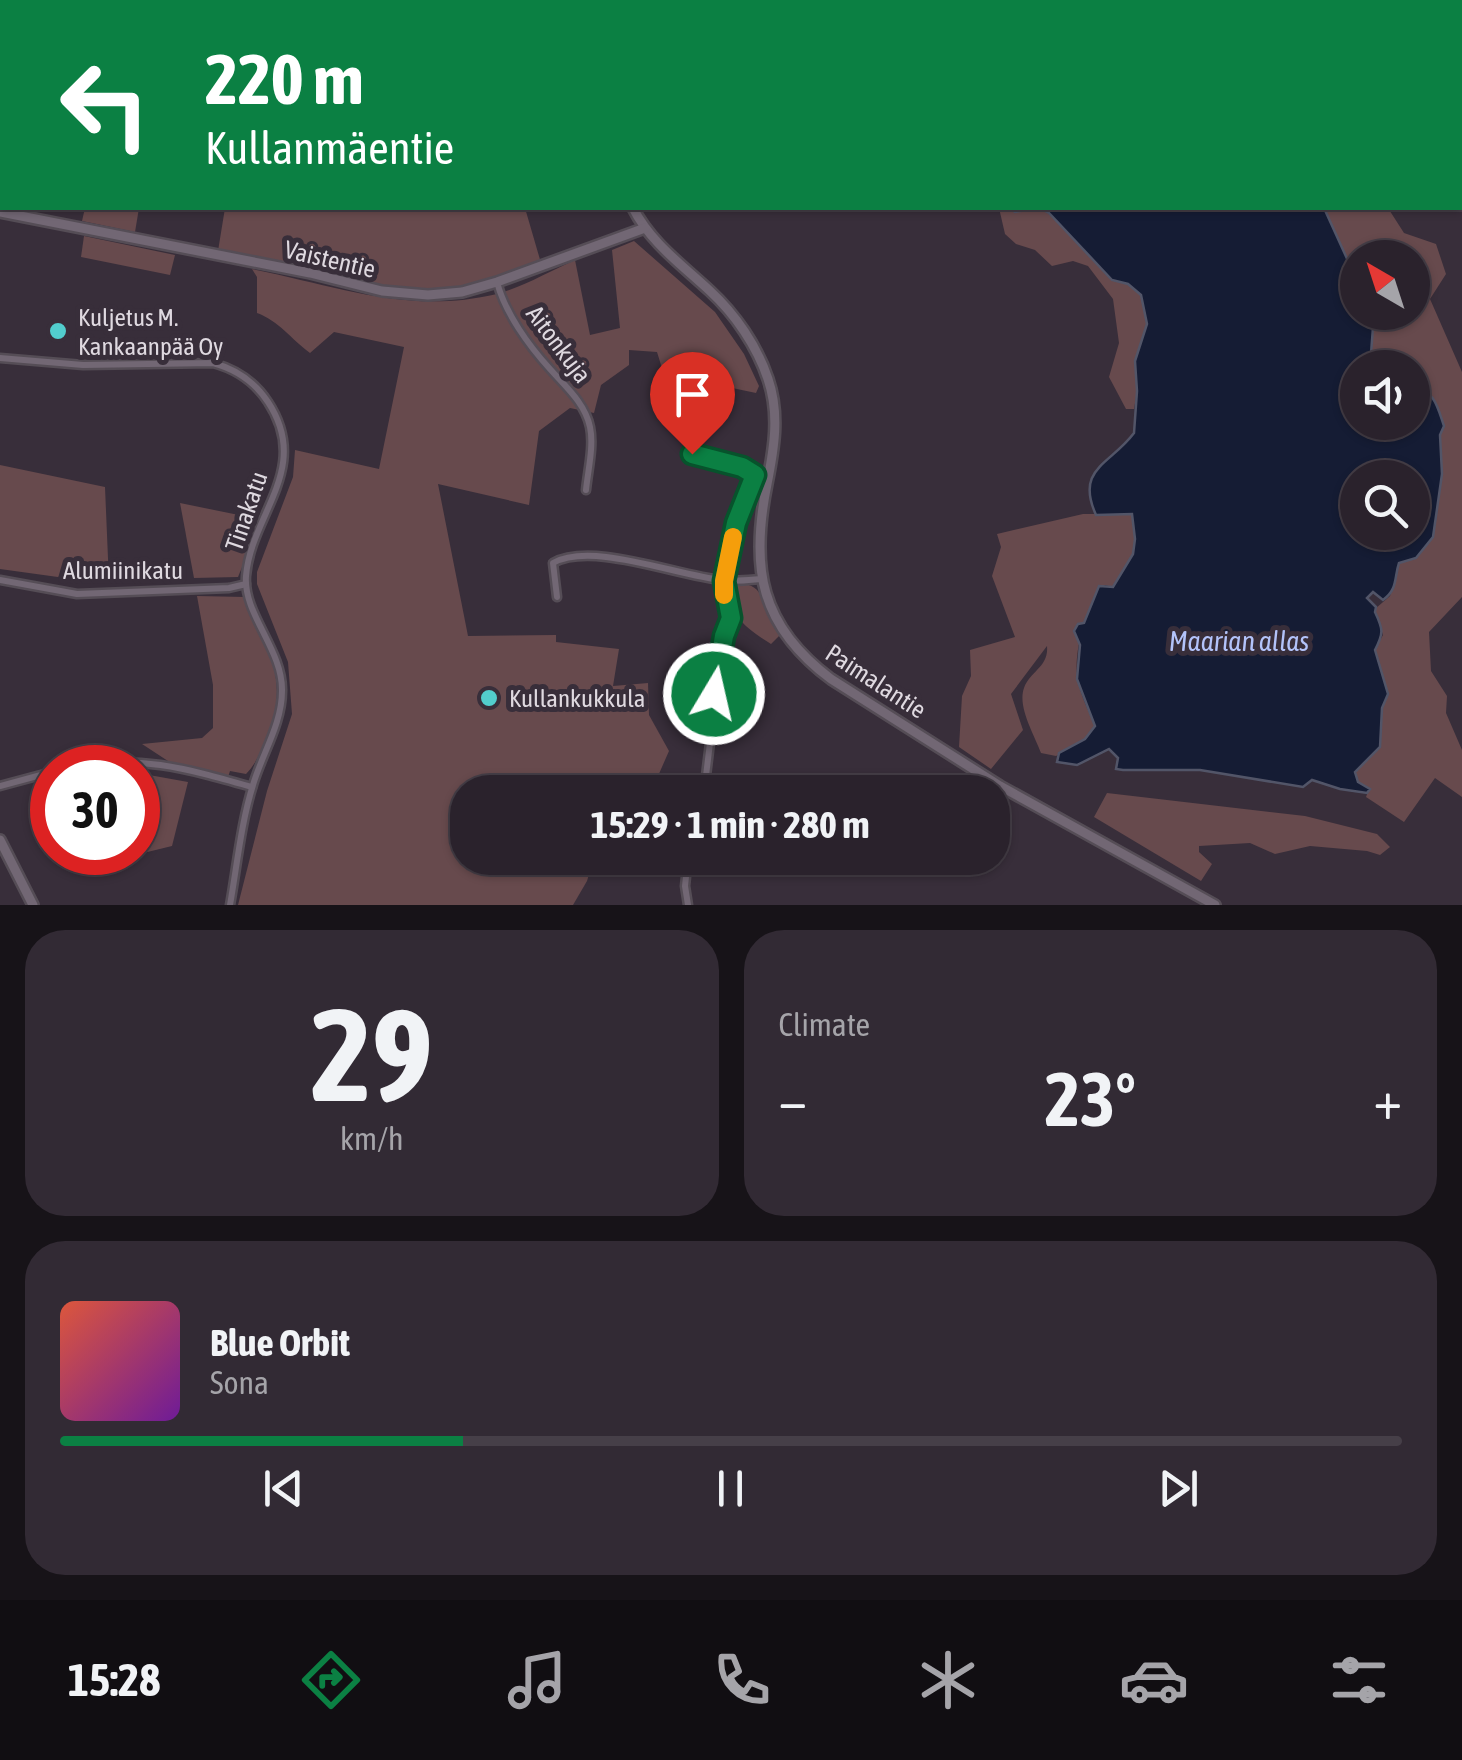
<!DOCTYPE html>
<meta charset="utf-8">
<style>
:root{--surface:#2a222c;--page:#322a34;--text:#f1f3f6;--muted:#a5a4a9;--line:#463f48;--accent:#0b8043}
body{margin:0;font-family:"Asap Condensed",sans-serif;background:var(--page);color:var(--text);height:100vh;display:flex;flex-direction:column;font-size:38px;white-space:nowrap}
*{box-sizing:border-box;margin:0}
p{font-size:32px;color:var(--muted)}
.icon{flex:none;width:55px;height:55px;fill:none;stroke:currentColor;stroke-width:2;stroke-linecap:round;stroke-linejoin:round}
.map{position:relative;height:905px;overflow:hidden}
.panel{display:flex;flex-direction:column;gap:25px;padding:25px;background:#171318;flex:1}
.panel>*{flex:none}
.hud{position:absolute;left:0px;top:0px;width:1462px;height:210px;box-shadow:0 2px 8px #0004,0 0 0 2px var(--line);background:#0b8043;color:#fff;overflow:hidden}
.needle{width:65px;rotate:321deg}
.buttons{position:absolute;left:1340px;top:240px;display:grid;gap:20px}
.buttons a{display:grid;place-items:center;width:90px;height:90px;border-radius:50%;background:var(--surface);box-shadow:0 2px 8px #0004,0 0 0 2px var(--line);font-size:50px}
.speed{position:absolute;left:30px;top:745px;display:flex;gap:20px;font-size:50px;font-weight:700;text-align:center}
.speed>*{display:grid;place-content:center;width:130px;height:130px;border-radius:50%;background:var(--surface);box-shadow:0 2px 8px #0004,0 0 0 2px var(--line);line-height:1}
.speed .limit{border:15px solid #d22;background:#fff;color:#111}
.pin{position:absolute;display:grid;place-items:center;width:85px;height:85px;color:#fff;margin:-102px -42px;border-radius:50% 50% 50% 0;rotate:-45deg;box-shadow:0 0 10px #0007}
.pin .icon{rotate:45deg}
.me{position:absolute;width:110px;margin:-55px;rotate:9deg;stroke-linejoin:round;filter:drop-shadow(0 0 8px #0008)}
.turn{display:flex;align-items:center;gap:35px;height:210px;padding:0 40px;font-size:45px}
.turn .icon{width:130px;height:130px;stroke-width:2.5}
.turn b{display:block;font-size:70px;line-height:85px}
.big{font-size:75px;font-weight:700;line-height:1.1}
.panel .widget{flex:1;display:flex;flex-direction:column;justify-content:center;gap:15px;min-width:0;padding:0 35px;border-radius:40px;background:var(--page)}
.panel .dial{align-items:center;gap:0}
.dial b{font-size:130px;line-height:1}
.song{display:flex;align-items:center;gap:30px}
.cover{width:120px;height:120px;border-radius:15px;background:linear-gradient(135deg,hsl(10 70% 55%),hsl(280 70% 35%))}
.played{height:10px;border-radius:5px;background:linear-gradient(90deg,var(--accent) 30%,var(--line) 30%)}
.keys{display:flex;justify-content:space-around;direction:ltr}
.heat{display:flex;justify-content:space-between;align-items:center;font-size:55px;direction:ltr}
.panel .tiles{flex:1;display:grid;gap:25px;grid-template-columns:1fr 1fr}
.widget:last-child{grid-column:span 2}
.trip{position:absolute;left:450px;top:775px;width:560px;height:100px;border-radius:40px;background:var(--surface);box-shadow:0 2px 8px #0004,0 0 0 2px var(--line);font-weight:700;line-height:100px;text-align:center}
.dock{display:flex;height:160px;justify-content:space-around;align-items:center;background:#110e12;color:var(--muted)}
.dock .icon{width:70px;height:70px}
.dock .on{color:var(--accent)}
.dock b{font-size:45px;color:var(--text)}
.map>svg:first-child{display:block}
.green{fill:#674a4d}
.water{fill:#151c34;stroke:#525568;stroke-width:2.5;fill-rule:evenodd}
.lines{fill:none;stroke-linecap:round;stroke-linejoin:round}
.street-casing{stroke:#554d56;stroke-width:11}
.secondary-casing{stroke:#554d56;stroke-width:14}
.street{stroke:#726774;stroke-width:6}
.secondary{stroke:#726774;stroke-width:9}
.route-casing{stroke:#07532c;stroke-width:25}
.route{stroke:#0b8043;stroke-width:18}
.slow{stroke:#f59e0b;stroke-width:18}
.poi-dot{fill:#52cdcd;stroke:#382e3a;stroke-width:4}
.labels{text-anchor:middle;stroke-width:10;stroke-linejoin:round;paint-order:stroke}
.street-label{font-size:25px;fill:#dfd9e0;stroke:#382e3a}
.poi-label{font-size:25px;fill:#dfd9e0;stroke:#382e3a;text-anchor:start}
.water-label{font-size:28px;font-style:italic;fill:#b3c3fa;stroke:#382e3a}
</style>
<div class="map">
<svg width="1462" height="905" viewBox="0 0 1462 905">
<rect width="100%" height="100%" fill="#382e3a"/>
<g class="green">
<path d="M 85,208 L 139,208 L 135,232 L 82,221 Z"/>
<path d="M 225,208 L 525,208 L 541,263 C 512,272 482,284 453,289 C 388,298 284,265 218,251 Z"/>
<path d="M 999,208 L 1021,212 L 1039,208 L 1049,213 L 1112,280 L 1128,284 L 1141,295 L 1147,324 L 1135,361 L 1137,391 L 1134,409 L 1126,409 L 1109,377 L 1119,343 L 1113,299 L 1088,266 L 1073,261 L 1052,266 L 1035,250 L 1016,244 L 1005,234 Z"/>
<path d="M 1324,208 L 1388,208 L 1404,233 L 1436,244 L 1446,274 L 1430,299 L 1462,372 L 1462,597 L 1429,632 L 1431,671 L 1447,696 L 1446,713 L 1462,750 L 1462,797 L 1435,778 L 1404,822 L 1366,797 L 1369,789 L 1358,782 L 1355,772 L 1379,747 L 1382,708 L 1388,694 L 1375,650 L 1383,635 L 1375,609 L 1390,596 L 1399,563 L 1416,558 L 1442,474 L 1440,434 L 1427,390 L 1413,386 L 1412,368 L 1370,367 L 1369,365 L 1373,327 L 1367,313 L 1412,312 L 1412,258 L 1358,258 L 1357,289 L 1354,274 Z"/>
<path d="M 84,236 L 175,255 L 170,275 L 81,257 Z"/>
<path d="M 634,241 L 715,312 L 744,354 L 759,386 L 756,393 L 699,381 L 694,385 L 691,407 L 673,404 L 657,352 L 629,350 L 629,365 L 601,385 L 594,413 L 570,408 L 539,431 L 529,505 L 438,484 L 468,636 L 556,635 L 556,642 L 619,649 L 613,686 L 648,683 L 649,715 L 669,751 L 651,792 L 468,792 L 468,858 L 594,858 L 587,881 L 573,905 L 238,905 L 267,791 L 292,714 L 288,662 L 257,584 L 257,572 L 293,477 L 295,450 L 379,469 L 404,347 L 334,332 L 310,353 C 291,339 279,321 257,313 L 257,277 L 252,269 C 338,286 408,315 497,294 C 523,287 550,271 575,260 L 590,335 L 620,328 L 612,250 Z"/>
<path d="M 0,465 L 105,487 L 109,582 L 96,577 L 65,578 L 0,569 Z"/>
<path d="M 180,503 L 258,519 L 257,531 L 238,577 L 194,578 Z"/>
<path d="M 1083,514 L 1132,514 L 1135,539 L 1133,554 L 1112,587 L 1105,585 C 1086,599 1072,658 1078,681 C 1081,696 1089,712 1095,726 L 1085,739 L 1056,756 L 1041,753 C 1035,736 1017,707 1024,688 C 1030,671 1049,667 1047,646 L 1011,694 L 1023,730 L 991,769 L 959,747 L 962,696 L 971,676 L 970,650 L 1015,637 L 992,576 L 1001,547 L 997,534 Z"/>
<path d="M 744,584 C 768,586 763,618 780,635 L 771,644 C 749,630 734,620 728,593 L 734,586 Z"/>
<path d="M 197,596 L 245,597 C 267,647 290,679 268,734 C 263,748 256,764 246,774 L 230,771 L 228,777 L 171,763 L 142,744 L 202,738 L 213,728 L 213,685 Z"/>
<path d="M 138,773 L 188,782 L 172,846 L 123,858 L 122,853 L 138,852 Z"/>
<path d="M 1107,793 L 1305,816 L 1377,834 L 1390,847 L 1380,855 L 1367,851 L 1310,846 L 1275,854 L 1250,843 L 1199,846 L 1199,852 L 1212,864 L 1201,881 L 1094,817 Z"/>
</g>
<path class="water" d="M 1009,208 L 1324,208 L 1354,274 L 1358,312 L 1367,313 L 1373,327 L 1370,367 L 1358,368 L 1358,422 L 1412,422 L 1413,386 C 1435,392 1437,405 1444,426 L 1440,435 L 1442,474 L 1433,537 L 1416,558 L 1399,563 C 1394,578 1398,589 1383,600 L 1373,592 L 1367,598 L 1376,607 L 1375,612 C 1383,629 1384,633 1375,650 L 1388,694 L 1382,708 L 1380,747 L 1355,772 L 1358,782 L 1370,789 L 1367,793 L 1340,789 L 1312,780 L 1303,787 L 1200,770 L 1123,770 L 1116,769 L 1118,758 L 1109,749 L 1077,765 L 1057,762 L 1059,753 L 1085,739 L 1095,726 L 1077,679 L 1080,645 L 1074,631 L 1078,624 L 1084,623 L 1099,586 L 1113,587 L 1133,554 L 1135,539 L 1132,514 L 1096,515 C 1075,468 1110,465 1134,433 L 1137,391 L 1135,361 L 1147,324 L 1141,295 L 1128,284 L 1112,280 L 1049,213 L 1039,208 L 1015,212 ZM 1358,478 L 1412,478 L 1412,532 L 1358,532 Z"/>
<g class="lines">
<g class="street-casing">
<g id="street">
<path d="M 497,282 C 505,313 529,346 550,369 C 565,386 585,403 590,427 C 594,446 588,470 586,490"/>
<path d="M 0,358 L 83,365 L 213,363 C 235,369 255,382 268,402 C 312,469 251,514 246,576 C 243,614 283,650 282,691 C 282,724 262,754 253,785 C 241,823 237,866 230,905"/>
<path d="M 691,454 L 721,460 L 755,475 L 736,523 L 724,581 L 731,618 L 721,653 L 704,792"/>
<path d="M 0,580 L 77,594 L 229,588 L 246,584"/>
<path d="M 557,597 L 553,563 C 592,541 678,576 722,580 C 735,582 749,580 761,579"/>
<path d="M 69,768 C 134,753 189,769 252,787"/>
<path d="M 0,786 L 52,772"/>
<path d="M 688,905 L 685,886 L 688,858"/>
</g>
</g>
<g class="secondary-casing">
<g id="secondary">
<path d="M 588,0 L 589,2"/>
<path d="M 633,208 C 651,243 681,264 710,291 C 735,314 757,346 768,379 C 780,414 774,449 767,484 C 750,568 760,626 831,679 L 1000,786 L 1215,905"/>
<path d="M 0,212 L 310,273 L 382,291 L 428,295 L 462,292 L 497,282 L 645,228"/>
<path d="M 0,840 L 33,905"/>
</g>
</g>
<use href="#street" class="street"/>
<use href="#secondary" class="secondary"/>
</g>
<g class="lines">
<g class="route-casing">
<path id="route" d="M 692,454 L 742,467 L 755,475 L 736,523 L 724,581 L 731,618 L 724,636 L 714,694"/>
</g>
<use href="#route" class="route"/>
<path class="slow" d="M 724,595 L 724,581 L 733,537"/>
</g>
<g class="poi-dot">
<circle cx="58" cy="331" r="10"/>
<circle cx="489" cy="698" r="10"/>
</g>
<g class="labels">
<g class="street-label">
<text transform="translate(330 259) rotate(13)" y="9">Vaistentie</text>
<text transform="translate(559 344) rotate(53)" y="9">Aitonkuja</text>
<text transform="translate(246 511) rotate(-71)" y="9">Tinakatu</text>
<text x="123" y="579">Alumiinikatu</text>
<text transform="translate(876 681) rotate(33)" y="9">Paimalantie</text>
</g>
<g class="poi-label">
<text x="78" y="326">Kuljetus M.<tspan x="78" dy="29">Kankaanpää Oy</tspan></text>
<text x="509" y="707">Kullankukkula</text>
</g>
<g class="water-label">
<text x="1239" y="651">Maarian allas</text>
</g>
</g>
</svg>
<div class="buttons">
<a><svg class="needle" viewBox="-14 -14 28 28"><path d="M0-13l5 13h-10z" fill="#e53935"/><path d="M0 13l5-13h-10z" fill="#a5a4a9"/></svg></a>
<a><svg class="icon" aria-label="sound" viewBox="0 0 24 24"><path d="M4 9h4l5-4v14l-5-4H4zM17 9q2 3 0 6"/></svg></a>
<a><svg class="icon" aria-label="search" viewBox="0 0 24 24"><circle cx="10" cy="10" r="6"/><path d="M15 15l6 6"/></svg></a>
</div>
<div class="speed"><div class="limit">30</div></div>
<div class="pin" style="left:692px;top:454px;background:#d93025"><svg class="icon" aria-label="arrive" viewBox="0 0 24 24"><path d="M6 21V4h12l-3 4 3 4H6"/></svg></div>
<svg class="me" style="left:714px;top:694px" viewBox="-20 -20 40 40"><circle r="17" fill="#0b8043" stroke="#fff" stroke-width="3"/><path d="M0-11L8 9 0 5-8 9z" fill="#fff"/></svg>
<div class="trip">15:29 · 1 min · 280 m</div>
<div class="hud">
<div class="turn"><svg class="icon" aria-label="left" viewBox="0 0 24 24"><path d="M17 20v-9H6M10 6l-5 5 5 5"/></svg><div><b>220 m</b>Kullanmäentie</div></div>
</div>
</div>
<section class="panel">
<div class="tiles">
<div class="widget dial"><b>29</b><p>km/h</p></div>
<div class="widget"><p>Climate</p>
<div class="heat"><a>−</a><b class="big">23°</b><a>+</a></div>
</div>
<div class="widget">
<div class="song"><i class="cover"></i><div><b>Blue Orbit</b><p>Sona</p></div></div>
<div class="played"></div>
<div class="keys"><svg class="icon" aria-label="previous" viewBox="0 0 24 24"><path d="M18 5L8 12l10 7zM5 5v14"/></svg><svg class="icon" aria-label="pause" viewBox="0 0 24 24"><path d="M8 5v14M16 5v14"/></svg><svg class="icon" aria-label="next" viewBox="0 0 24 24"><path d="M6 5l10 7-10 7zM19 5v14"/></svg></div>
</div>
</div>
</section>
<nav class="dock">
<b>15:28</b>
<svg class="icon on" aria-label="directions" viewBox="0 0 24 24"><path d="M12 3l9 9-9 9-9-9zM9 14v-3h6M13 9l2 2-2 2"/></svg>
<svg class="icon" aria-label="music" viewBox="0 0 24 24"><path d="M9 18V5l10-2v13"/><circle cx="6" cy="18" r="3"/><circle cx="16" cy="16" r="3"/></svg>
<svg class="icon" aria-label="phone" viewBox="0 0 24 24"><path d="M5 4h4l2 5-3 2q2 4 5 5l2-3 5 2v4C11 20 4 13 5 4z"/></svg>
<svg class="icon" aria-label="climate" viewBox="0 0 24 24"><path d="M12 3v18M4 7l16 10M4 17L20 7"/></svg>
<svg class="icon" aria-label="car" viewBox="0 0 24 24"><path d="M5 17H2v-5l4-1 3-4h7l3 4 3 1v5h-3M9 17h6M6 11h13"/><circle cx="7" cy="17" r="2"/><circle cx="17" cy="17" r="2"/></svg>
<svg class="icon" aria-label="filters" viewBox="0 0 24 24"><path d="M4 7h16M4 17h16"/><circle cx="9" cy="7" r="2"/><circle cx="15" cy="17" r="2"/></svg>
</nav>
